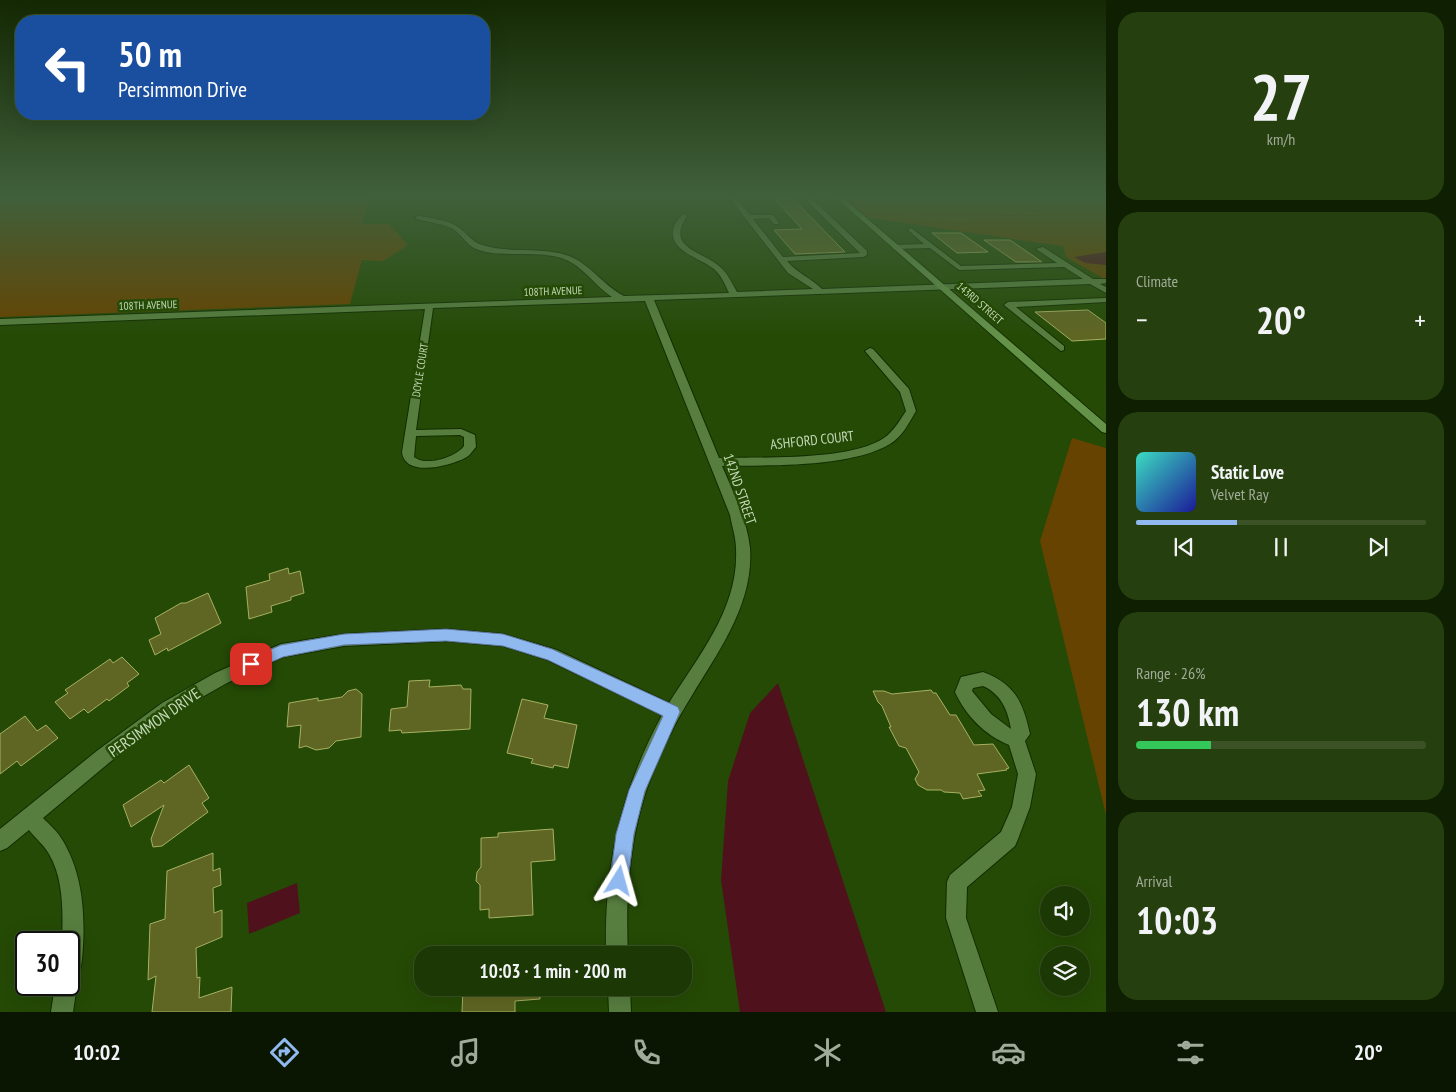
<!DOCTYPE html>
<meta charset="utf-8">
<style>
:root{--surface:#1c3804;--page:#253f0e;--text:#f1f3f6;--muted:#a0ac9a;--line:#3a5226;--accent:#90b9f0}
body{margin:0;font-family:"PT Sans Narrow",sans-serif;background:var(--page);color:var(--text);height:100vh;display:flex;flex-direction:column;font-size:19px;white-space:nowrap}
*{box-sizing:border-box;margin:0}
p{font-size:16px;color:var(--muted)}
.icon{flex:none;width:28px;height:28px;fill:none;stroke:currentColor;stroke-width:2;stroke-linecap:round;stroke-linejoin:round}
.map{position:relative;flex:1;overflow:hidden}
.panel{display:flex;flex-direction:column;gap:12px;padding:12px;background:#0f1f02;width:350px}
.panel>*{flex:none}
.banner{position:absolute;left:15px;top:15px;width:475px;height:105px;border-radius:20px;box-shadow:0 5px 20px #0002,0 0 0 1px var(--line);background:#1a4fa0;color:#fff;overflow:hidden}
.controls{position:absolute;left:1040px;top:886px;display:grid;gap:10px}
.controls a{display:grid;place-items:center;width:50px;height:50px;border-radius:50%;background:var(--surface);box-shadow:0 5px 20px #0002,0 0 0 1px var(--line);font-size:25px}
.speed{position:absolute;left:15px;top:931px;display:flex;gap:10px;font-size:25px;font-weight:700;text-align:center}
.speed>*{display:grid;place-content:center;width:65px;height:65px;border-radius:50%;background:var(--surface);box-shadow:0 5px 20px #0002,0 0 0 1px var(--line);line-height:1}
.speed .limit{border:2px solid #111;border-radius:8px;background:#fff;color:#111}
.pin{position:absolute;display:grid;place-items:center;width:42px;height:42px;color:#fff;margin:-21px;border-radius:10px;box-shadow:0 2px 8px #0006}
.me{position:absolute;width:55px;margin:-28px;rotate:8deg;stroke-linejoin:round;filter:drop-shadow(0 0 4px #0008)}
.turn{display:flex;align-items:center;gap:18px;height:105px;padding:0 20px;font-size:22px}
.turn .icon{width:65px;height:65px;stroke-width:2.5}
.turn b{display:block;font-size:35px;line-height:42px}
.big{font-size:38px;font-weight:700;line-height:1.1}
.panel .tile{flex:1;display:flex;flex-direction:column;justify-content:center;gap:8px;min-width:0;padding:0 18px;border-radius:20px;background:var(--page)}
.panel .dial{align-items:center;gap:0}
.dial b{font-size:65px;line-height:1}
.song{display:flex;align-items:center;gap:15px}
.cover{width:60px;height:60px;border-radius:8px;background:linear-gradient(135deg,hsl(170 70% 55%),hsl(240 70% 35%))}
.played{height:5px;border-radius:2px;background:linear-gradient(90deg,var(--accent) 35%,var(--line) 35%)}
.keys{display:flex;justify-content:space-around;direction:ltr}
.heat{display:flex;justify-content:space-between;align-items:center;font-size:28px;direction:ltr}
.charge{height:8px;border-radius:4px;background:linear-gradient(90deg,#34c759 26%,var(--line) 0)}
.trip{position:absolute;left:414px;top:946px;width:278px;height:50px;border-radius:20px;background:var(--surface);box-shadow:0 5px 20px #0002,0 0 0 1px var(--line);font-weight:700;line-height:50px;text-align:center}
.menu{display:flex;height:80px;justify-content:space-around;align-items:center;background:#0b1602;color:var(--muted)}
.menu .icon{width:35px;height:35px}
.menu .active{color:var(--accent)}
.menu b{font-size:22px;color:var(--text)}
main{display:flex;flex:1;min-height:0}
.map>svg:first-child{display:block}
.green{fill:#664300}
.water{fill:#4f121d}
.building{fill:#5f6623;stroke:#a6b062}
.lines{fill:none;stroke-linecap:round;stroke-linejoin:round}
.minor-casing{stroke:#122d00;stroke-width:2}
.major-casing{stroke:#122d00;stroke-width:2}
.path{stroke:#62814a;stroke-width:1;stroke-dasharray:1 2;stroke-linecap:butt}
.minor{fill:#577e3f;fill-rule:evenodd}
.major{fill:#649249;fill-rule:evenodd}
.route{fill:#90b9f0;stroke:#5e789c}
.labels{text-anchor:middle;stroke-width:5;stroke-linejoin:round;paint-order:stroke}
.far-street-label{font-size:11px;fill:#c3d9b8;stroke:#254a05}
.street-label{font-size:14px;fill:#c3d9b8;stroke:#254a05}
.near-street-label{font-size:16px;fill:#c3d9b8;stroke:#254a05}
</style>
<main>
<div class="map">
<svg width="1106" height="1012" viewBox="0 0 1106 1012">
<rect width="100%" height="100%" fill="#254a05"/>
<g class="green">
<path d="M 0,196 L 372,196 L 361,224 L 389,224 L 408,245 L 383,261 L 362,260 L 350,304 L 0,317 Z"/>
<path d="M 840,196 L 1106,196 L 1106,280 L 1066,257 L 1063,246 L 864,217 Z"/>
<path d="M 1072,438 L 1106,448 L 1106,815 L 1040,541 Z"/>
</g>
<g class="water">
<path d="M 1106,252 L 1106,265 L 1085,263 L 1074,257 Z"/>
<path d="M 778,683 L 886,1012 L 740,1012 L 721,880 L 728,781 L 750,713 Z"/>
<path d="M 297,883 L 300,913 L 249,934 L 247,903 Z"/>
</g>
<g class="building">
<path d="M 772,196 L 790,196 L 845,252 L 795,254 L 774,230 L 802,229 Z"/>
<path d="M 932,233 L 961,233 L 988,252 L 957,253 Z"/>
<path d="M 984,240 L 1010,240 L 1042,262 L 1016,262 Z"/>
<path d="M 1088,310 L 1106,323 L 1106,339 L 1072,341 L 1035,312 Z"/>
<path d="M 288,568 L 289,574 L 300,571 L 304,593 L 291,597 L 291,600 L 271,606 L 272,612 L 249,619 L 246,587 L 270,580 L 269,574 Z"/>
<path d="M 208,593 L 221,623 L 168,651 L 167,648 L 155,655 L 149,640 L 161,634 L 155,618 L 181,603 L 186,603 Z"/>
<path d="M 122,657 L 139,674 L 127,683 L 129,686 L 109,701 L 107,699 L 88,713 L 84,709 L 70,719 L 55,702 L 68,693 L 65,690 L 110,659 L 113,663 Z"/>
<path d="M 430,680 L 429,687 L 461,685 L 463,689 L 471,689 L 470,729 L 402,733 L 401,730 L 389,731 L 391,709 L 407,707 L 409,681 Z"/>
<path d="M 356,689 L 362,694 L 361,737 L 336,741 L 329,748 L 316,750 L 306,746 L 299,748 L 301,725 L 287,727 L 289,703 L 318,698 L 318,701 L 342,697 L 348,691 Z"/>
<path d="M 931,690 L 933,693 L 936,693 L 950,715 L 956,715 L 974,745 L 993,744 L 1009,768 L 1006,769 L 1007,770 L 977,774 L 985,790 L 978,791 L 982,796 L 963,799 L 960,793 L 944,792 L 941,790 L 927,790 L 918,785 L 915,779 L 919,772 L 906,748 L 899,746 L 889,727 L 891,727 L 882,706 L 878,702 L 873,691 L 884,691 L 892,694 Z"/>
<path d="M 522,699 L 548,705 L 544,718 L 577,725 L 568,768 L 554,765 L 553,768 L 531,763 L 533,759 L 507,753 Z"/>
<path d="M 25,716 L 37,731 L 46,725 L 58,738 L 21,766 L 17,761 L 0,774 L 0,734 Z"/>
<path d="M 189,765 L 209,798 L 202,803 L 208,812 L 162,846 L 153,847 L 151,839 L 164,805 L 131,827 L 123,805 L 161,780 L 164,783 Z"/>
<path d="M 553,829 L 555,860 L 531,862 L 533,915 L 489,918 L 489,909 L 480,910 L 480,885 L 476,881 L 477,872 L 481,867 L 481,838 L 498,837 L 498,833 Z"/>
<path d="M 213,853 L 213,871 L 220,868 L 221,885 L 213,888 L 214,913 L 222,910 L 222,937 L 196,948 L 197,978 L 200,977 L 199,998 L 232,987 L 231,1012 L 152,1012 L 156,976 L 148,980 L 150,924 L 165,919 L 167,871 Z"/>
<path d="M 463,988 L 540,988 L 540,999 L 515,1001 L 515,1012 L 462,1012 Z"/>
</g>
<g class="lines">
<g class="minor-casing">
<g id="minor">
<path d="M 728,196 L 735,196 L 750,215 L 773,215 L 779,223 L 778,224 L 774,224 L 769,218 L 753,219 L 783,257 L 860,253 L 802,196 L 809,196 L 867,251 L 867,255 L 863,257 L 787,261 C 797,273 811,278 822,289 L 1083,279 L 1064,267 L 959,270 L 930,248 L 893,249 L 893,245 L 896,245 L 924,244 L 909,231 L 908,230 L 911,228 L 961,266 L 1057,263 L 1036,249 L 1043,247 L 1093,279 L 1106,279 L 1106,283 L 1100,284 L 1106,287 L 1106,293 L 1090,284 L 654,300 L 719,458 C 761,457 850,461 884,438 C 894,431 900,420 906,411 L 900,392 L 865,351 L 870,348 L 873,349 L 909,389 L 916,411 C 909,423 902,437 890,444 C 850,468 769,465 722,466 C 733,492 747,519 750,548 C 754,604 718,652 691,697 C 677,719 666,742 656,765 C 630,825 625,890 628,955 L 606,955 C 604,867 620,793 662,715 L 548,660 L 503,646 L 446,641 L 344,646 L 283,657 L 227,683 L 174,713 L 110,762 L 43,818 C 50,825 58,832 63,841 C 82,873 85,911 83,947 C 82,958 82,972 75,980 L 77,985 L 73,1012 L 51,1012 L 55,985 L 69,985 L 69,942 L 62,942 C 63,914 64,879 49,854 C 44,845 35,838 29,830 L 7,848 L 0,851 L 0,829 L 98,750 L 162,703 L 215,673 L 281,644 L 344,634 L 446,629 L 503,634 L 557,650 L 669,703 C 699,655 739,608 736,549 C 736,538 732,526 730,515 L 645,301 L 433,308 L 416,430 L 461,429 L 475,435 L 476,447 C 472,451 470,456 465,458 C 450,466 405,478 402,452 L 425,309 L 0,325 L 0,319 L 612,297 C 595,286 583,266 564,259 C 536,249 501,259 476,249 C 467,245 461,234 453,229 C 441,223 428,222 416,219 L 416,217 L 418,216 C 431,218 447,220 458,227 C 466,232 473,243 482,245 C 510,254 541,246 569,256 C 590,264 604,286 624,296 L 729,293 C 725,284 721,275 714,269 C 702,259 669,251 673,230 C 674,224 679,217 684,214 L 687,216 C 666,248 700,250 719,266 C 727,272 732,283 737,292 L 813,289 L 788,273 ZM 460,435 L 464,437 L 464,446 C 456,457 426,467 414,457 L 416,436 Z"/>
<path d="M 1106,298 L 1106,302 L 1016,307 L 1064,346 L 1064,350 L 1061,351 L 1004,305 L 1008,302 Z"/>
<path d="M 983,672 C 1015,684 1023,702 1030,734 L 1025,741 L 1036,774 L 1030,807 L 1018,839 L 1015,846 L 967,887 L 966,918 L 998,1012 L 976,1012 L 946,918 L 947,882 L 950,875 L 1001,832 L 1012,807 L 1018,774 L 1009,745 C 985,735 966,716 955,692 L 961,677 ZM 983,686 C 1001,694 1008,710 1011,729 L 991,714 L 972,691 L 973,688 Z"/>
<path d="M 608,988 L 630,988 L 631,1012 L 609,1012 Z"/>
</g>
</g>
<g class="major-casing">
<path id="major" d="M 834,196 L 841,196 L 1106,424 L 1106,433 L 1102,432 Z"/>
</g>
<path class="path" d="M 861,196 L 867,201 L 891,205 L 911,215 L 954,220 L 971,219 L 971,213 L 977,212 L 1040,213 L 1106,208"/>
<use href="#minor" class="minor"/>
<use href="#major" class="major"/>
</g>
<linearGradient id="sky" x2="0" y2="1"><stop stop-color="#142903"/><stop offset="0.58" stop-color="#40603b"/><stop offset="1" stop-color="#40603b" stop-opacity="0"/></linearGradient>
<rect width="1106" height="338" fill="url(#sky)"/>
<path class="route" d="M 446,629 L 503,634 L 552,649 L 678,707 L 680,712 L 645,791 L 634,834 L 628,881 L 625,887 L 619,890 L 612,887 L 610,881 L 616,834 L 629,790 L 663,716 L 548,660 L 503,646 L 446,641 L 344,645 L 283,657 L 251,671 L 246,669 L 244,664 L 246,660 L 281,645 L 344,634 Z"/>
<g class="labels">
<g class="far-street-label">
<text transform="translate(553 291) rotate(-2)" y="4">108TH AVENUE</text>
<text transform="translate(980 303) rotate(41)" y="4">143RD STREET</text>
<text transform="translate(148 305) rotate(-2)" y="4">108TH AVENUE</text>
<text transform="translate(420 370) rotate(-81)" y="4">DOYLE COURT</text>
</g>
<g class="street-label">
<text transform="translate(812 440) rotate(-6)" y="5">ASHFORD COURT</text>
<text transform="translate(740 489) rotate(71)" y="5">142ND STREET</text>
</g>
<g class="near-street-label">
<text transform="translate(154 722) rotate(-35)" y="6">PERSIMMON DRIVE</text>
</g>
</g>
</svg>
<div class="controls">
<a><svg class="icon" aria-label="sound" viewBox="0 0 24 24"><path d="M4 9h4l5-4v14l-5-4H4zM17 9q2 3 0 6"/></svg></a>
<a><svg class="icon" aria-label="layers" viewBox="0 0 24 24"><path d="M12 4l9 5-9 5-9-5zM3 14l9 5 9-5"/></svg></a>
</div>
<div class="speed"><div class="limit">30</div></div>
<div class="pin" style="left:251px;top:664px;background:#d93025"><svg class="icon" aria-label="arrive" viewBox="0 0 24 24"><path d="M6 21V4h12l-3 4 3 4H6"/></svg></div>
<svg class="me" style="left:619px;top:881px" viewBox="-20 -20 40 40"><path d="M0-17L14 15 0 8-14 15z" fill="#90b9f0" stroke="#fff" stroke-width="4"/></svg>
<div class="trip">10:03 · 1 min · 200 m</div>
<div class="banner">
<div class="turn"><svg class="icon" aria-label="left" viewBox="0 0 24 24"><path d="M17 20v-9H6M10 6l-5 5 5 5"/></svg><div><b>50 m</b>Persimmon Drive</div></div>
</div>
</div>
<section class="panel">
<div class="tile dial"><b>27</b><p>km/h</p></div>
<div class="tile"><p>Climate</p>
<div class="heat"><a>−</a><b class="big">20°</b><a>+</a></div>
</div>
<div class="tile">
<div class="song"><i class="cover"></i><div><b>Static Love</b><p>Velvet Ray</p></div></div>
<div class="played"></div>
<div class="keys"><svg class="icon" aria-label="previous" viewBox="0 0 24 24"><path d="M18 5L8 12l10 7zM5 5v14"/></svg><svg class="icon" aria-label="pause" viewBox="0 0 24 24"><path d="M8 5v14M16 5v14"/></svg><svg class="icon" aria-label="next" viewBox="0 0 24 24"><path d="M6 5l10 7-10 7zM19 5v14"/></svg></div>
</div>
<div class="tile"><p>Range · 26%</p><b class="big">130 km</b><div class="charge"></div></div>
<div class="tile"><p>Arrival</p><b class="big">10:03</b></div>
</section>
</main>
<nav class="menu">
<b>10:02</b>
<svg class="icon active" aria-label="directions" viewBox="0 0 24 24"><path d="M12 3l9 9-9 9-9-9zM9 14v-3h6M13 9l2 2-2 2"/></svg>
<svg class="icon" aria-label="music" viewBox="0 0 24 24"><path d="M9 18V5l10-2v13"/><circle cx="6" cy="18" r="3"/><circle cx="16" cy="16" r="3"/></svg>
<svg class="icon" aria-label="phone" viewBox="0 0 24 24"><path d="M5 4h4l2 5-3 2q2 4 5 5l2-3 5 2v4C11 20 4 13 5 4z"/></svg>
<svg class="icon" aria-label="climate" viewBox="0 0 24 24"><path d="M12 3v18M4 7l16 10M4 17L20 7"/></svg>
<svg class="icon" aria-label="car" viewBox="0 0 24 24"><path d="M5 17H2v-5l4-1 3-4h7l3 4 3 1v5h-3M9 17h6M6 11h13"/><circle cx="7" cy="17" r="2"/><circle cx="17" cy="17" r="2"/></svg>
<svg class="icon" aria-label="filters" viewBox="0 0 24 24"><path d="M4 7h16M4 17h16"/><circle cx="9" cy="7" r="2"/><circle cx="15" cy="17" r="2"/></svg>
<b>20°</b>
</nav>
